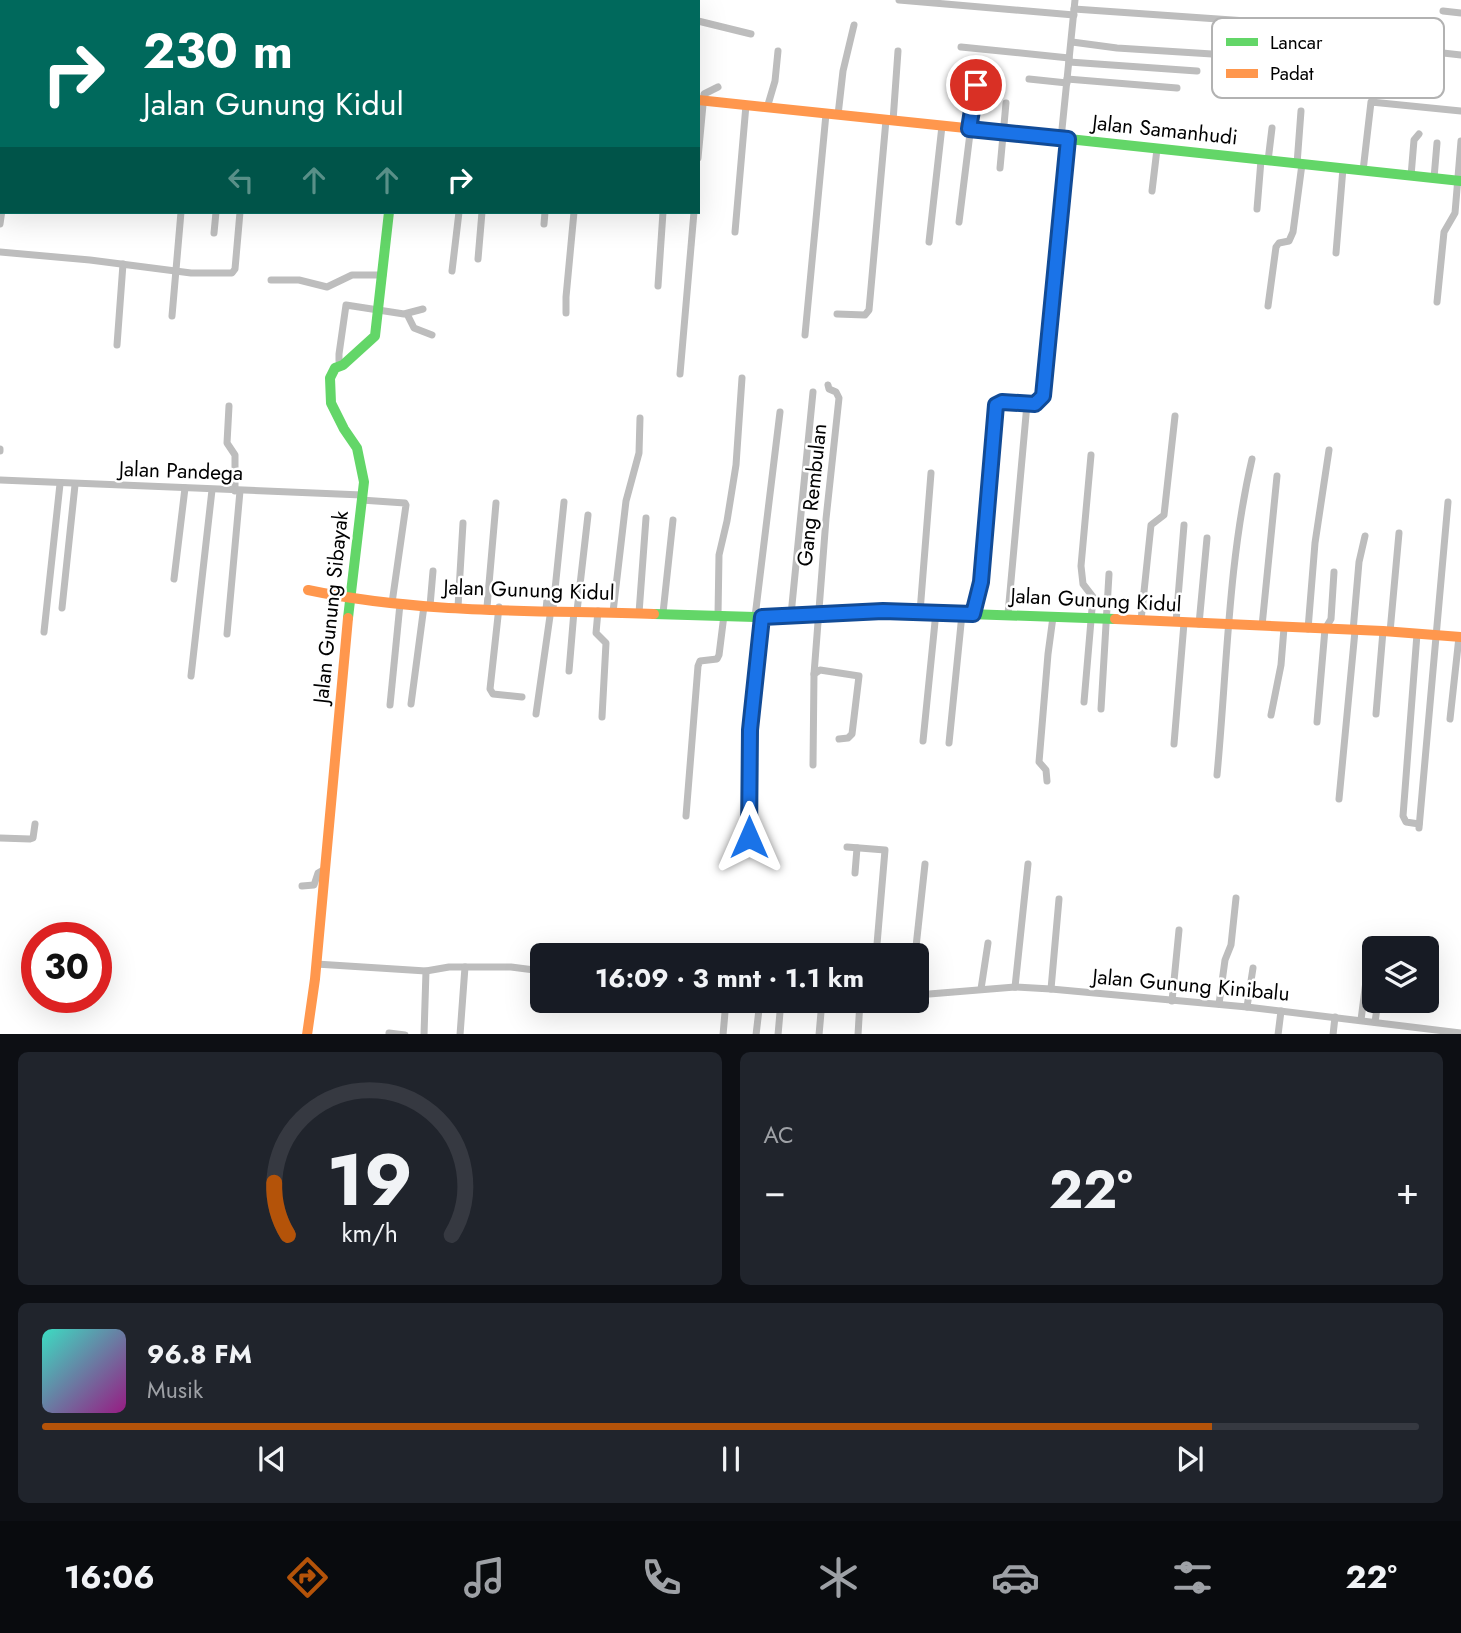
<!DOCTYPE html>
<html lang="id">
<meta charset="utf-8">
<style>
:root{--surface:#171b24;--page:#20242c;--text:#f1f3f6;--muted:#9ea1a6;--line:#363941;--accent:#b45309}
body{margin:0;font-family:Jost,sans-serif;background:var(--page);color:var(--text);height:100vh;display:flex;flex-direction:column;font-size:26px;white-space:nowrap}
*{box-sizing:border-box;margin:0}
p{font-size:23px;color:var(--muted)}
.icon{flex:none;width:38px;height:38px;fill:none;stroke:currentColor;stroke-width:2;stroke-linecap:round;stroke-linejoin:round}
.map{position:relative;height:1034px;overflow:hidden}
.panel{display:flex;flex-direction:column;gap:18px;padding:18px;background:#0d0f14;flex:1}
.panel>*{flex:none}
.guide{position:absolute;left:0px;top:0px;width:700px;height:214px;box-shadow:0 7px 28px #0002;background:#00695c;color:#fff;overflow:hidden}
.buttons{position:absolute;left:1362px;top:936px;display:grid;gap:14px}
.buttons a{display:grid;place-items:center;width:77px;height:77px;border-radius:10px;background:var(--surface);box-shadow:0 7px 28px #0002;font-size:35px}
.speed{position:absolute;left:21px;top:922px;display:flex;gap:14px;font-size:35px;font-weight:700;text-align:center}
.speed>*{display:grid;place-content:center;width:91px;height:91px;border-radius:50%;background:var(--surface);box-shadow:0 7px 28px #0002;line-height:1}
.speed .limit{border:10px solid #d22;background:#fff;color:#111}
.pin{position:absolute;display:grid;place-items:center;width:60px;height:60px;color:#fff;margin:-30px;border:4px solid #fff;border-radius:50%;box-shadow:0 2px 7px #0007}
.me{position:absolute;width:77px;margin:-38px;rotate:0deg;stroke-linejoin:round;filter:drop-shadow(0 0 5px #0008)}
.turn{display:flex;align-items:center;gap:24px;height:147px;padding:0 28px;font-size:32px}
.turn .icon{width:91px;height:91px;stroke-width:2.5}
.turn b{display:block;font-size:49px;line-height:60px}
.lanes{display:flex;align-items:center;height:66px;padding:0 28px;background:#0003;justify-content:center;gap:35px;direction:ltr}
.lanes .off{opacity:.35}
.big{font-size:52px;font-weight:700;line-height:1.1}
.panel .widget{flex:1;display:flex;flex-direction:column;justify-content:center;gap:10px;min-width:0;padding:0 24px;border-radius:10px;background:var(--page)}
.panel .dial{align-items:center;gap:0}
.dial svg{height:182px;overflow:visible;fill:none;stroke:var(--line);stroke-width:7;stroke-linecap:round;text-anchor:middle}
.dial text{fill:var(--text);stroke:none}
.song{display:flex;align-items:center;gap:21px}
.cover{width:84px;height:84px;border-radius:10px;background:linear-gradient(135deg,hsl(170 70% 55%),hsl(310 70% 35%))}
.played{height:7px;border-radius:4px;background:linear-gradient(90deg,var(--accent) 85%,var(--line) 85%)}
.keys{display:flex;justify-content:space-around;direction:ltr}
.heat{display:flex;justify-content:space-between;align-items:center;font-size:38px;direction:ltr}
.panel .tiles{flex:1;display:grid;gap:18px;grid-template-columns:1fr 1fr}
.widget:last-child{grid-column:span 2}
.trip{position:absolute;left:530px;top:943px;width:399px;height:70px;border-radius:10px;background:var(--surface);box-shadow:0 7px 28px #0002;font-weight:700;line-height:70px;text-align:center}
.menu{display:flex;height:112px;justify-content:space-around;align-items:center;background:#090b0e;color:var(--muted)}
.menu .icon{width:49px;height:49px}
.menu .on{color:var(--accent)}
.menu b{font-size:32px;color:var(--text)}
.map>svg:first-child{display:block}
.lines{fill:none;stroke-linecap:round;stroke-linejoin:round}
.street{stroke:#bdbdbd;stroke-width:7}
.fast{stroke:#63d668;stroke-width:10}
.slow{stroke:#ff974d;stroke-width:10}
.route-casing{stroke:#114b97;stroke-width:18}
.route{stroke:#1a73e8;stroke-width:12}
.labels{text-anchor:middle;stroke-width:5;stroke-linejoin:round;paint-order:stroke}
.street-label{font-size:21px;fill:#000;stroke:#fff}
.key{fill:#fff;stroke:#b2b2b2;stroke-width:2}
.key-label{font-size:19px;fill:#000}
</style>
<div class="map">
<svg width="1461" height="1035" viewBox="0 0 1461 1035">
<rect width="100%" height="100%" fill="#fff"/>
<g class="lines">
<g class="street">
<path d="M 899,0 L 1074,15"/>
<path d="M 94,2 L 94,0"/>
<path d="M 120,2 L 120,0"/>
<path d="M 262,2 L 262,0"/>
<path d="M 486,2 L 486,0"/>
<path d="M 556,2 L 557,0"/>
<path d="M 1074,9 L 1261,22 L 1275,34 L 1461,55"/>
<path d="M 1443,11 L 1461,13"/>
<path d="M 698,21 L 751,34"/>
<path d="M 1072,42 L 1117,48 L 1228,55"/>
<path d="M 961,47 L 1069,58"/>
<path d="M 1069,62 L 1197,71"/>
<path d="M 1029,79 L 1067,83"/>
<path d="M 1067,79 L 1177,88"/>
<path d="M 767,108 L 775,81 L 778,51"/>
<path d="M 838,115 L 843,71 L 854,25"/>
<path d="M 893,121 L 898,51"/>
<path d="M 1061,139 L 1075,0"/>
<path d="M 698,158 L 704,94 L 718,87"/>
<path d="M 1268,161 L 1272,128"/>
<path d="M 1297,164 L 1301,111"/>
<path d="M 1000,168 L 1006,103"/>
<path d="M 1363,171 L 1371,102 L 1461,111"/>
<path d="M 1411,176 L 1414,140 L 1419,134"/>
<path d="M 0,178 L 2,178"/>
<path d="M 1434,178 L 1437,143"/>
<path d="M 1152,191 L 1157,149"/>
<path d="M 1257,209 L 1261,160"/>
<path d="M 959,222 L 976,85"/>
<path d="M 0,224 L 2,210"/>
<path d="M 544,224 L 545,212"/>
<path d="M 735,232 L 746,105"/>
<path d="M 214,233 L 216,212"/>
<path d="M 929,242 L 942,126"/>
<path d="M 0,252 L 90,260 L 191,273 L 232,273 L 235,269 L 240,212"/>
<path d="M 1336,253 L 1343,168"/>
<path d="M 478,259 L 482,212"/>
<path d="M 452,271 L 459,212"/>
<path d="M 271,280 L 299,280 L 327,287 L 352,275 L 383,275"/>
<path d="M 658,286 L 663,212"/>
<path d="M 1437,302 L 1444,232 L 1455,213 L 1461,141"/>
<path d="M 1268,306 L 1276,247 L 1279,243 L 1289,241 L 1293,232 L 1302,164"/>
<path d="M 566,313 L 566,297 L 574,212"/>
<path d="M 407,314 L 414,328 L 432,335"/>
<path d="M 837,314 L 865,315 L 869,310 L 886,120"/>
<path d="M 172,316 L 181,212"/>
<path d="M 805,335 L 826,114"/>
<path d="M 117,345 L 123,264"/>
<path d="M 343,365 L 339,361 L 339,354 L 346,305 L 404,314 L 423,309"/>
<path d="M 680,374 L 694,212"/>
<path d="M 828,385 L 829,389 L 836,392 L 839,398 L 826,519 L 814,674 L 820,670 L 859,676 L 852,734 L 848,738 L 839,739"/>
<path d="M 229,406 L 227,443 L 235,455 L 235,491"/>
<path d="M 0,451 L 0,449"/>
<path d="M 0,480 L 362,495"/>
<path d="M 361,500 L 405,503 L 406,505 L 392,603"/>
<path d="M 174,579 L 185,488"/>
<path d="M 430,606 L 433,571"/>
<path d="M 458,607 L 463,523"/>
<path d="M 487,607 L 496,503"/>
<path d="M 499,607 L 490,689 L 493,694 L 522,697"/>
<path d="M 62,608 L 75,485"/>
<path d="M 546,609 L 548,590"/>
<path d="M 553,609 L 564,502"/>
<path d="M 577,611 L 588,515"/>
<path d="M 598,611 L 596,633 L 606,643 L 602,717"/>
<path d="M 613,612 L 626,501 L 639,453 L 640,418"/>
<path d="M 920,612 L 931,473"/>
<path d="M 639,613 L 646,518"/>
<path d="M 663,613 L 673,520"/>
<path d="M 973,614 L 981,582 L 996,405 L 1002,402 L 1035,404 L 1043,396 L 1068,139"/>
<path d="M 1008,614 L 1027,404"/>
<path d="M 718,615 L 719,555 L 727,521 L 736,465 L 742,378"/>
<path d="M 791,615 L 813,392"/>
<path d="M 755,617 L 780,412"/>
<path d="M 1141,620 L 1151,525 L 1164,515 L 1175,416"/>
<path d="M 1176,622 L 1184,525"/>
<path d="M 1199,624 L 1207,538"/>
<path d="M 1262,626 L 1277,476"/>
<path d="M 1308,629 L 1315,543 L 1329,450"/>
<path d="M 1353,631 L 1359,562 L 1365,536"/>
<path d="M 44,632 L 60,484"/>
<path d="M 1390,632 L 1399,533"/>
<path d="M 227,634 L 240,491"/>
<path d="M 1417,634 L 1403,816 L 1406,822 L 1419,824"/>
<path d="M 569,671 L 574,611"/>
<path d="M 191,676 L 212,490"/>
<path d="M 1084,702 L 1093,597 L 1083,584 L 1081,566 L 1091,455"/>
<path d="M 411,704 L 424,606"/>
<path d="M 390,705 L 400,604"/>
<path d="M 1101,709 L 1109,574"/>
<path d="M 536,714 L 551,609"/>
<path d="M 1376,714 L 1383,631"/>
<path d="M 1271,715 L 1281,665 L 1284,628"/>
<path d="M 1450,719 L 1459,637"/>
<path d="M 1317,722 L 1325,629 L 1331,619 L 1334,572"/>
<path d="M 923,741 L 936,612"/>
<path d="M 949,743 L 962,614"/>
<path d="M 1174,744 L 1184,623"/>
<path d="M 813,765 L 814,674"/>
<path d="M 1217,775 C 1227,670 1228,562 1252,459"/>
<path d="M 1047,781 L 1046,770 L 1039,762 L 1048,654 L 1053,617"/>
<path d="M 1339,799 L 1355,631"/>
<path d="M 686,816 L 698,666 L 700,661 L 717,659 L 719,655 L 724,615"/>
<path d="M 1419,828 L 1448,502"/>
<path d="M 749,837 L 750,730 L 762,617"/>
<path d="M 0,838 L 30,839 L 33,838 L 35,824"/>
<path d="M 847,847 L 885,850 L 876,956"/>
<path d="M 855,873 L 857,848"/>
<path d="M 302,886 L 314,885 L 318,873 L 325,869"/>
<path d="M 915,956 L 925,864"/>
<path d="M 316,964 L 426,971 L 449,967 L 511,967 L 542,971"/>
<path d="M 1015,987 L 1028,864"/>
<path d="M 981,989 L 988,943"/>
<path d="M 1051,989 L 1059,899"/>
<path d="M 917,995 L 1015,987 L 1051,989 L 1247,1007 L 1461,1033"/>
<path d="M 1172,1001 L 1179,930"/>
<path d="M 1219,1004 L 1225,960 L 1231,945 L 1236,898"/>
<path d="M 1247,1007 L 1253,968"/>
<path d="M 1361,1020 L 1371,942"/>
<path d="M 1375,1022 L 1378,1001"/>
<path d="M 389,1033 L 405,1035"/>
<path d="M 424,1035 L 426,971"/>
<path d="M 460,1035 L 465,967"/>
<path d="M 723,1035 L 726,1001"/>
<path d="M 756,1035 L 760,1001"/>
<path d="M 778,1035 L 781,1001"/>
<path d="M 819,1035 L 822,1001"/>
<path d="M 858,1035 L 860,1001"/>
<path d="M 1278,1035 L 1281,1011"/>
<path d="M 1333,1035 L 1335,1017"/>
</g>
<g class="fast">
<path d="M 0,26 L 2,27"/>
<path d="M 975,129 L 1461,181"/>
<path d="M 654,614 L 755,617 L 883,611 L 1115,619"/>
<path d="M 348,618 L 364,482 L 357,448 L 344,429 L 331,403 L 330,378 L 335,368 L 343,365 L 375,336 L 389,212"/>
</g>
<g class="slow">
<path d="M 698,100 L 975,129"/>
<path d="M 308,590 C 421,614 539,610 654,614"/>
<path d="M 1115,619 L 1383,631 L 1461,637"/>
<path d="M 307,1035 L 315,979 L 348,618"/>
</g>
</g>
<g class="lines">
<g class="route-casing">
<path id="route" d="M 749,837 L 750,730 L 762,617 L 883,611 L 973,614 L 981,582 L 996,405 L 1002,402 L 1035,404 L 1043,396 L 1068,139 L 969,129 L 976,85"/>
</g>
<use href="#route" class="route"/>
</g>
<g class="labels">
<g class="street-label">
<text transform="translate(1165 130) rotate(6)" y="7">Jalan Samanhudi</text>
<text transform="translate(181 471) rotate(2)" y="7">Jalan Pandega</text>
<text transform="translate(812 495) rotate(-84)" y="7">Gang Rembulan</text>
<text transform="translate(529 590) rotate(2)" y="7">Jalan Gunung Kidul</text>
<text transform="translate(1096 600) rotate(3)" y="7">Jalan Gunung Kidul</text>
<text transform="translate(331 607) rotate(-84)" y="7">Jalan Gunung Sibayak</text>
<text transform="translate(1191 985) rotate(5)" y="7">Jalan Gunung Kinibalu</text>
</g>
</g>
<rect x="1212" y="18" width="232" height="80" rx="10" class="key"/>
<rect x="1226" y="38" width="32" height="8" fill="#63d668"/>
<rect x="1226" y="69" width="32" height="9" fill="#ff974d"/>
<g class="key-label">
<text x="1270" y="49">Lancar</text>
<text x="1270" y="80">Padat</text>
</g>
</svg>
<div class="buttons">
<a><svg class="icon" aria-label="layers" viewBox="0 0 24 24"><path d="M12 4l9 5-9 5-9-5zM3 14l9 5 9-5"/></svg></a>
</div>
<div class="speed"><div class="limit">30</div></div>
<div class="pin" style="left:976px;top:85px;background:#d93025"><svg class="icon" aria-label="arrive" viewBox="0 0 24 24"><path d="M6 21V4h12l-3 4 3 4H6"/></svg></div>
<svg class="me" style="left:749px;top:837px" viewBox="-20 -20 40 40"><path d="M0-17L14 15 0 8-14 15z" fill="#1a73e8" stroke="#fff" stroke-width="4"/></svg>
<div class="trip">16:09 · 3 mnt · 1.1 km</div>
<div class="guide">
<div class="turn"><svg class="icon" aria-label="right" viewBox="0 0 24 24"><path d="M7 20v-9h11M14 6l5 5-5 5"/></svg><div><b>230 m</b>Jalan Gunung Kidul</div></div>
<div class="lanes"><svg class="icon off" aria-label="left" viewBox="0 0 24 24"><path d="M17 20v-9H6M10 6l-5 5 5 5"/></svg><svg class="icon off" aria-label="ahead" viewBox="0 0 24 24"><path d="M12 20V5M6 11l6-6 6 6"/></svg><svg class="icon off" aria-label="ahead" viewBox="0 0 24 24"><path d="M12 20V5M6 11l6-6 6 6"/></svg><svg class="icon" aria-label="right" viewBox="0 0 24 24"><path d="M7 20v-9h11M14 6l5 5-5 5"/></svg></div>
</div>
</div>
<section class="panel">
<div class="tiles">
<div class="widget dial"><svg viewBox="0 0 100 80">
<path d="M14 69A42 42 0 1 1 86 69"/>
<path d="M14 69A42 42 0 0 1 8 46" stroke="#b45309"/>
<text x="50" y="56" font-size="32" font-weight="700">19</text>
<text x="50" y="72" font-size="11">km/h</text>
</svg></div>
<div class="widget"><p>AC</p>
<div class="heat"><a>−</a><b class="big">22°</b><a>+</a></div>
</div>
<div class="widget">
<div class="song"><i class="cover"></i><div><b>96.8 FM</b><p>Musik</p></div></div>
<div class="played"></div>
<div class="keys"><svg class="icon" aria-label="previous" viewBox="0 0 24 24"><path d="M18 5L8 12l10 7zM5 5v14"/></svg><svg class="icon" aria-label="pause" viewBox="0 0 24 24"><path d="M8 5v14M16 5v14"/></svg><svg class="icon" aria-label="next" viewBox="0 0 24 24"><path d="M6 5l10 7-10 7zM19 5v14"/></svg></div>
</div>
</div>
</section>
<nav class="menu">
<b>16:06</b>
<svg class="icon on" aria-label="directions" viewBox="0 0 24 24"><path d="M12 3l9 9-9 9-9-9zM9 14v-3h6M13 9l2 2-2 2"/></svg>
<svg class="icon" aria-label="music" viewBox="0 0 24 24"><path d="M9 18V5l10-2v13"/><circle cx="6" cy="18" r="3"/><circle cx="16" cy="16" r="3"/></svg>
<svg class="icon" aria-label="phone" viewBox="0 0 24 24"><path d="M5 4h4l2 5-3 2q2 4 5 5l2-3 5 2v4C11 20 4 13 5 4z"/></svg>
<svg class="icon" aria-label="climate" viewBox="0 0 24 24"><path d="M12 3v18M4 7l16 10M4 17L20 7"/></svg>
<svg class="icon" aria-label="car" viewBox="0 0 24 24"><path d="M5 17H2v-5l4-1 3-4h7l3 4 3 1v5h-3M9 17h6M6 11h13"/><circle cx="7" cy="17" r="2"/><circle cx="17" cy="17" r="2"/></svg>
<svg class="icon" aria-label="filters" viewBox="0 0 24 24"><path d="M4 7h16M4 17h16"/><circle cx="9" cy="7" r="2"/><circle cx="15" cy="17" r="2"/></svg>
<b>22°</b>
</nav>
